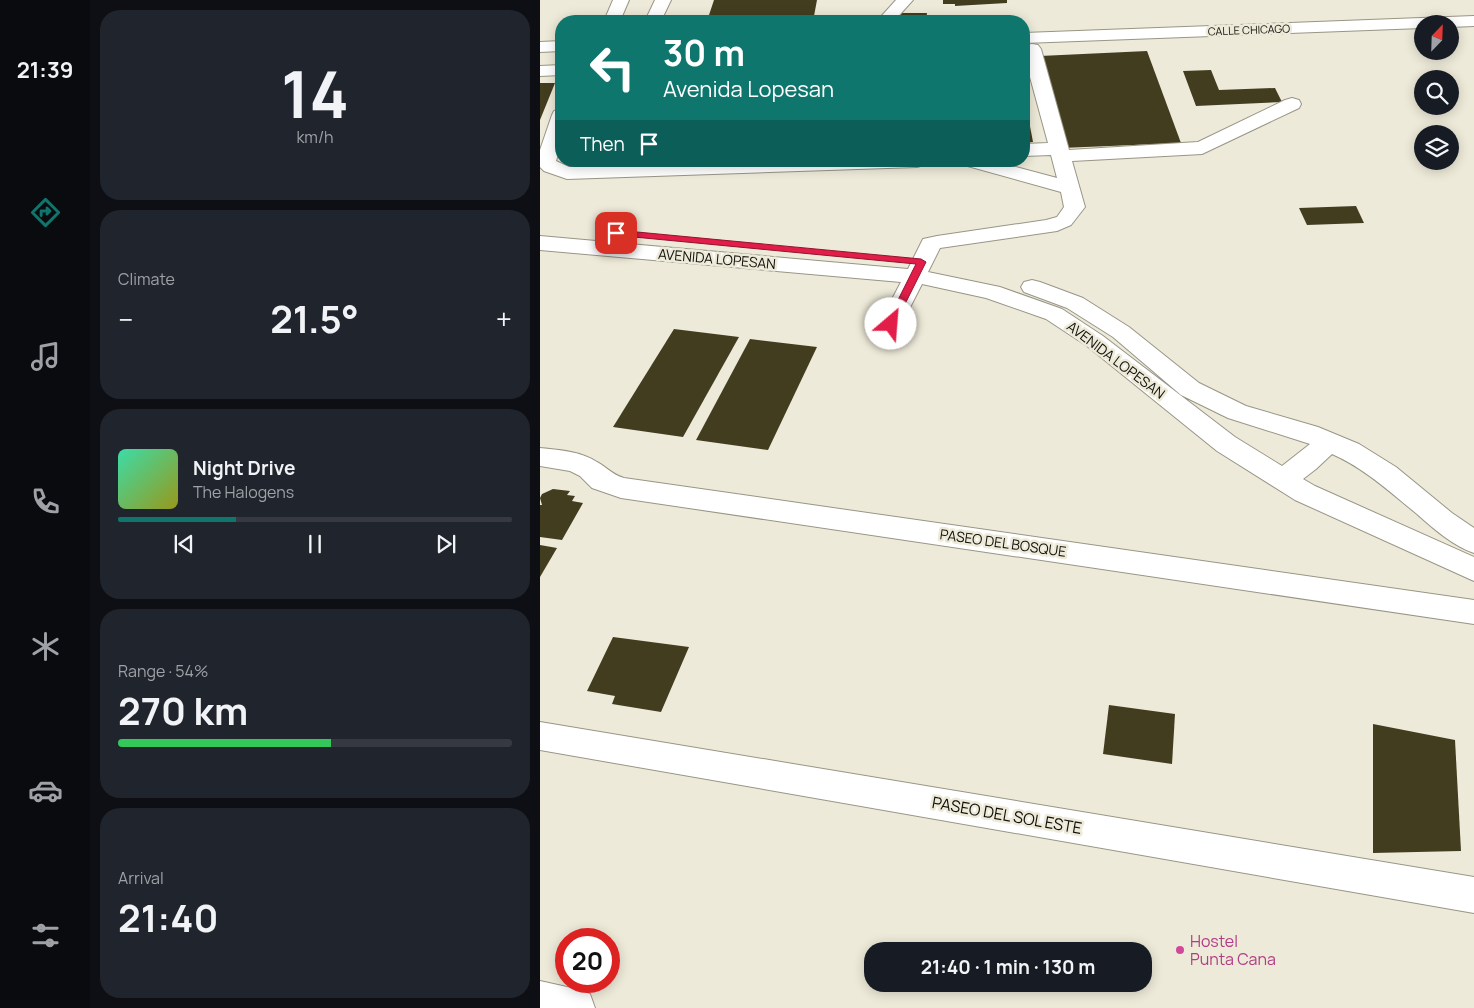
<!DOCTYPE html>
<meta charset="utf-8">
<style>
:root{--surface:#171b24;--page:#20242c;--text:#f1f3f6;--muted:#9ea1a6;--line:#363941;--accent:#0f766e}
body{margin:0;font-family:Manrope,sans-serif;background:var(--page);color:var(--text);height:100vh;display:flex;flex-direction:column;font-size:19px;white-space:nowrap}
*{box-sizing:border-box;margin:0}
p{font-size:16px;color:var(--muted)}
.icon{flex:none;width:28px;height:28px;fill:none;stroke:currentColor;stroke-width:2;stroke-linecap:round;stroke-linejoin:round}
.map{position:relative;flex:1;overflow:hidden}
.drawer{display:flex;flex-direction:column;gap:10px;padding:10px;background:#0d0f14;width:450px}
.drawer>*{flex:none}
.banner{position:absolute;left:15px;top:15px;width:475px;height:152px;border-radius:20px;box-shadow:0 2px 12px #0003;background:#0f766e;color:#fff;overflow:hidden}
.needle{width:32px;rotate:23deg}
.tools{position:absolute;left:874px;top:15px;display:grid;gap:10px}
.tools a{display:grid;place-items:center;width:45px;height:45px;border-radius:50%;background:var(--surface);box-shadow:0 2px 12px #0003;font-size:25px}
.speed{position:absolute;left:15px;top:928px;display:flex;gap:10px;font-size:25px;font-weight:700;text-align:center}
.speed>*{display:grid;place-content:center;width:65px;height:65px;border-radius:50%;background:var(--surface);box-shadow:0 2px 12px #0003;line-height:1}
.speed .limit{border:8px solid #d22;background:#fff;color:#111}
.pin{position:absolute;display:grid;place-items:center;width:42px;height:42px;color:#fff;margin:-21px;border-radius:10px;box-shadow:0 2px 8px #0006}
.me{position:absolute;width:55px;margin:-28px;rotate:27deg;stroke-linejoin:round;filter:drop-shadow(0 0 4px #0008)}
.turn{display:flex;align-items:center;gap:18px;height:105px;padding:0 25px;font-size:22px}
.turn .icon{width:65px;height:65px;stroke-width:2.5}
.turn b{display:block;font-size:35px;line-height:42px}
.then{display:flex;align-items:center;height:48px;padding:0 25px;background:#0003;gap:10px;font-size:19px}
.big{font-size:38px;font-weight:700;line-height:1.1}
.drawer .tile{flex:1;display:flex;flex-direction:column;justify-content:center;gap:8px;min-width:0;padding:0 18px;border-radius:20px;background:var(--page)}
.drawer .dial{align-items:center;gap:0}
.dial b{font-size:65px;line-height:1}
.song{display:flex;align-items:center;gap:15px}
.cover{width:60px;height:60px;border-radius:8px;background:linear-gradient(135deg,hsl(160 70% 55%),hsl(60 70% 35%))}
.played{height:5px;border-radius:2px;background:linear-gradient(90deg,var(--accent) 30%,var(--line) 30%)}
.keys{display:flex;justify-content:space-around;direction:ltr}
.heat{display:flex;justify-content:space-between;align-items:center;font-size:28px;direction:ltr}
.charge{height:8px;border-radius:4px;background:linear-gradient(90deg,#34c759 54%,var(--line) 0)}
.trip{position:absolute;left:324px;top:942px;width:288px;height:50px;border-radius:20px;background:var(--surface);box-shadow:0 2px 12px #0003;font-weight:700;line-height:50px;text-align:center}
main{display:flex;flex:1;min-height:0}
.tabs{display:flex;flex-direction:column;width:90px;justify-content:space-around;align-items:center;background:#090b0e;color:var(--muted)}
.tabs .icon{width:35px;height:35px}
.tabs .on{color:var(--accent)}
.tabs b{font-size:22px;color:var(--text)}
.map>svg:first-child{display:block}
.building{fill:#433d20}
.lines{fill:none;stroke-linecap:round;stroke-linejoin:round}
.minor-casing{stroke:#999586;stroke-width:2}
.minor{fill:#fff;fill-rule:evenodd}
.route{fill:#e11d48;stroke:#92132f}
.hotel-dot{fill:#d1479c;stroke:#edead9;stroke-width:2}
.labels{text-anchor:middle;stroke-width:5;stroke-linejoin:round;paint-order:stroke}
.far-street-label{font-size:11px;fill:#11100a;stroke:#edead9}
.street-label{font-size:14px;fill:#11100a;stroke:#edead9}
.near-street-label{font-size:16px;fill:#11100a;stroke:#edead9}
.near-hotel-label{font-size:16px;fill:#b23c85;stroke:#edead9;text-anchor:start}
</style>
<main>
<nav class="tabs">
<b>21:39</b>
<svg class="icon on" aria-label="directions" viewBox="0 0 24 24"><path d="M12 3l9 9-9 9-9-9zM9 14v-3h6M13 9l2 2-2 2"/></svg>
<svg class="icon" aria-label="music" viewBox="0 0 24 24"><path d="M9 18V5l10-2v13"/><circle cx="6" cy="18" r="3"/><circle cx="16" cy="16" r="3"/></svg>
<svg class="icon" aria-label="phone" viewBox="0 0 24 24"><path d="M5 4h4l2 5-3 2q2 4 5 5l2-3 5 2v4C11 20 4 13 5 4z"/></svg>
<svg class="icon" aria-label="climate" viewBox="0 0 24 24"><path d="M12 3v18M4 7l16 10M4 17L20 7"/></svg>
<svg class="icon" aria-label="car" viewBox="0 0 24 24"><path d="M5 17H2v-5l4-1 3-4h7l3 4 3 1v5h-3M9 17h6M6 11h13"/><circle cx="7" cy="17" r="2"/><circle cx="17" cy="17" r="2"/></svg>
<svg class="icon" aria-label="filters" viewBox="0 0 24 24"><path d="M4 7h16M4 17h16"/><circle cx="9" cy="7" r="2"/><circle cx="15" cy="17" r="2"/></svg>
</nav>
<section class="drawer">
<div class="tile dial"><b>14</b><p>km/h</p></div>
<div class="tile"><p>Climate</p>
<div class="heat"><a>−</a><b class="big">21.5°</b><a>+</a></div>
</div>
<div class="tile">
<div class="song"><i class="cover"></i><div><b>Night Drive</b><p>The Halogens</p></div></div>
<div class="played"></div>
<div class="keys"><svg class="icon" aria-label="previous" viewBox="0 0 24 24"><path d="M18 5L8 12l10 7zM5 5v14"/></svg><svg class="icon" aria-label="pause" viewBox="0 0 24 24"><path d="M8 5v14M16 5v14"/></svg><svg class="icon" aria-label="next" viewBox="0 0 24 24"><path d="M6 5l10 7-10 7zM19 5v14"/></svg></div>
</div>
<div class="tile"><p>Range · 54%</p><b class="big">270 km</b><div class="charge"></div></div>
<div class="tile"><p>Arrival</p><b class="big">21:40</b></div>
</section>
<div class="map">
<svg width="934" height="1008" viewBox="0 0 934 1008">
<rect width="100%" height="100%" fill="#edead9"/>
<g class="building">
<path d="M 174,0 L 277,0 L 274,16 L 287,16 L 286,21 L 167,21 Z"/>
<path d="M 403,0 L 467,0 L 467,3 L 415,6 L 415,4 L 403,4 Z"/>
<path d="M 355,13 L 387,13 L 386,21 L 354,21 Z"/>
<path d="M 607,51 L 641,143 L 522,148 L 500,56 Z"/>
<path d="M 671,70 L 679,90 L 735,88 L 742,102 L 656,106 L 643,71 Z"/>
<path d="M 0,83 L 15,83 L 0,120 Z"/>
<path d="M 484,100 L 485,100 L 493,142 L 484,143 Z"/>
<path d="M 816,206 L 824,223 L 767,225 L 759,208 Z"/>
<path d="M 134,329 L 199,337 L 143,437 L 73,427 Z"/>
<path d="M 210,339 L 277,347 L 228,450 L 156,440 Z"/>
<path d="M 13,489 L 30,491 L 27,495 L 35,496 L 32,501 L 43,503 L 22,540 L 0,537 L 0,505 L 2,505 L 0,498 L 2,494 Z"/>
<path d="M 0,545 L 17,548 L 0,577 Z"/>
<path d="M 73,637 L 149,647 L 121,712 L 72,704 L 75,696 L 47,691 Z"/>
<path d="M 569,705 L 635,714 L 632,764 L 563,754 Z"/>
<path d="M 833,724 L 915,740 L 921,851 L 833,853 Z"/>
</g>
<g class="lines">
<g class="minor-casing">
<g id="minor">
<path d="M 73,0 L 89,0 L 80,21 L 64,21 Z"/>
<path d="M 115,0 L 131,0 L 121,21 L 105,21 Z"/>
<path d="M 356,0 L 373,0 L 354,21 L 337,21 Z"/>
<path d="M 934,16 L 934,26 L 910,27 L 910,24 L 882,24 L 882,28 L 484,43 L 484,33 Z"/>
<path d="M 21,41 L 21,51 L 0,52 L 0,42 Z"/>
<path d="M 492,44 L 498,45 L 501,49 L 529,150 L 658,142 L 745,100 L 752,98 L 759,100 L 761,104 L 759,108 L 662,154 L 532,161 L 545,207 L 531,225 L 517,231 L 400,248 L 388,272 L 460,287 L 522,309 L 563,336 L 695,437 L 742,466 L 770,444 L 688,418 L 641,395 L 573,337 L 527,308 L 484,292 L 481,287 L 484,282 L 492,280 L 500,282 L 543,298 L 589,327 L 659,383 L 706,406 L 778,427 L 819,444 L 856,467 L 912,513 L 934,528 L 934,553 C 913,546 894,529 877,514 C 850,492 824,468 792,454 L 776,469 L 763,479 L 775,486 L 934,557 L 934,581 L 755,500 L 677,451 L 547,346 L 506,319 L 446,298 L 382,284 L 359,329 L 351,331 L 343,329 L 339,324 L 361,282 L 0,250 L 0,236 L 368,269 L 383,239 L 397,236 L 506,220 L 517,217 L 524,207 L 521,192 L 424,165 L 421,161 L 454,161 L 517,178 L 511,155 L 484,156 L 484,144 L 508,143 L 484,55 L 484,45 Z"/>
<path d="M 21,65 L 21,75 L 0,76 L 0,66 Z"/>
<path d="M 21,109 L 21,145 L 16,161 L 29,167 L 195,161 L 387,161 L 384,165 L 377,167 L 27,179 L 4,171 L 0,167 L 0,150 L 12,115 L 14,111 Z"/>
<path d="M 0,448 C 19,450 40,451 57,462 C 68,468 71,474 84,478 L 934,600 L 934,624 L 81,498 L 52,488 L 40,476 L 30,471 L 0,466 Z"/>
<path d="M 0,722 L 934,877 L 934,913 L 0,750 Z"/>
<path d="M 0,981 L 36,989 L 50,994 L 55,1008 L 0,1008 Z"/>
</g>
</g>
<use href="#minor" class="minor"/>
</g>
<path class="route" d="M 76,230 L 381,259 L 386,262 L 355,324 L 351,327 L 346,324 L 376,264 L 73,235 L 72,233 Z"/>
<circle class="hotel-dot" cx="640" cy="950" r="5"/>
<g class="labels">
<g class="far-street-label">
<text transform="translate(709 30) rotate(-2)" y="4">CALLE CHICAGO</text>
</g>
<g class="street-label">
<text transform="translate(177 259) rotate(5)" y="5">AVENIDA LOPESAN</text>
<text transform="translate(576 360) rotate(37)" y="5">AVENIDA LOPESAN</text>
<text transform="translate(463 543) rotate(8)" y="5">PASEO DEL BOSQUE</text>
</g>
<g class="near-street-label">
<text transform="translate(467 815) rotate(10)" y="6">PASEO DEL SOL ESTE</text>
</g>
<g class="near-hotel-label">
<text x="650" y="947">Hostel<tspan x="650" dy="18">Punta Cana</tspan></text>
</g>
</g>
</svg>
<div class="tools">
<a><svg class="needle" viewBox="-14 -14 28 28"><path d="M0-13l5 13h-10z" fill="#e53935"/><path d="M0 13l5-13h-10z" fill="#9ea1a6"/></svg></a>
<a><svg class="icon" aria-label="search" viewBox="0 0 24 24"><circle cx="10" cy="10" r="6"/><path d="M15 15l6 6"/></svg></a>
<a><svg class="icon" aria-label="layers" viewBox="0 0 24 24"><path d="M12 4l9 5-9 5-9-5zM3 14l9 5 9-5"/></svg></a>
</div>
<div class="speed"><div class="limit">20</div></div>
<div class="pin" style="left:76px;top:233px;background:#d93025"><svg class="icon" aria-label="arrive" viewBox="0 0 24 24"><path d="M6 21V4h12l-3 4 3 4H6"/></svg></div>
<svg class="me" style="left:351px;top:324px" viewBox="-20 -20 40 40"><circle r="19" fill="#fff"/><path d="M0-13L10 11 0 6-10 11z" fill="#e11d48"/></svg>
<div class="trip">21:40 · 1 min · 130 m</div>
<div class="banner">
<div class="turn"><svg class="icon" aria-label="left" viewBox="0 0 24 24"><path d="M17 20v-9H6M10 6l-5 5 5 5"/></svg><div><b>30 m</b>Avenida Lopesan</div></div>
<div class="then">Then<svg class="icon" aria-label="arrive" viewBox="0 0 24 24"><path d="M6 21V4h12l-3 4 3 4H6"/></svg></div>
</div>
</div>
</main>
